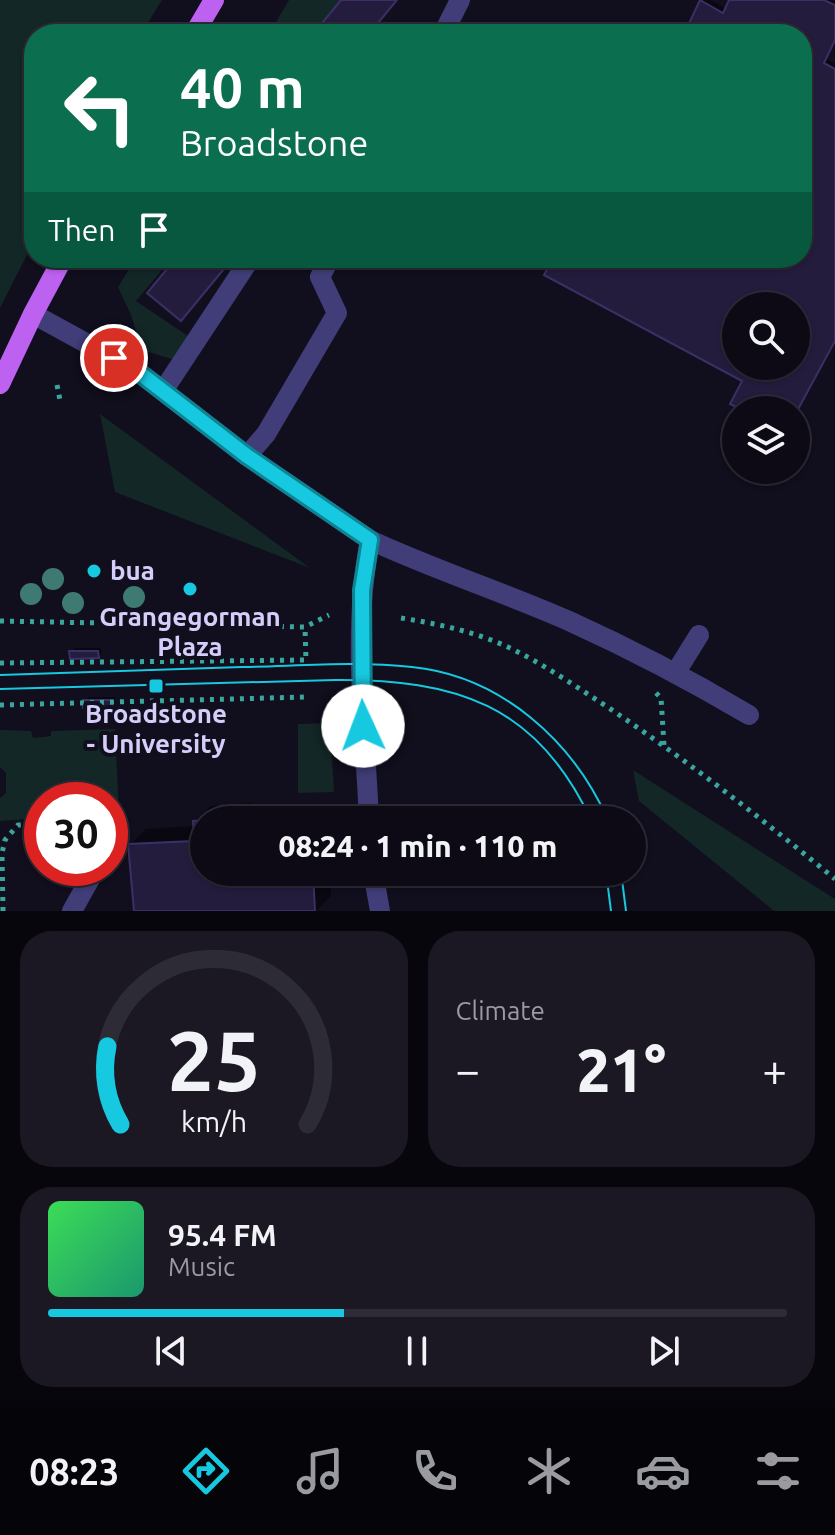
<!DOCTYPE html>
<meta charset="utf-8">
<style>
:root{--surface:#0d0a16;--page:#1b1823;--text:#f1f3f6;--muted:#9a9aa1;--line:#2d2b35;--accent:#16c9e0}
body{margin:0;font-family:Ubuntu,sans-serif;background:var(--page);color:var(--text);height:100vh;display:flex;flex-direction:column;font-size:30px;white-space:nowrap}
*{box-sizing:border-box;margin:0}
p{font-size:26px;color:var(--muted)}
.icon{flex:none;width:44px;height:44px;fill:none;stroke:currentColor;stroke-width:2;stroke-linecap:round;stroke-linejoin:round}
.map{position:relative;height:911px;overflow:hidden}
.drawer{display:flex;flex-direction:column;gap:20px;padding:20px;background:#07060c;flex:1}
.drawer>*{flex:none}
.hud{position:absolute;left:24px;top:24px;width:788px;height:244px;border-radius:32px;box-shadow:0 2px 6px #0004,0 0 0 2px var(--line);background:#0b6e4f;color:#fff;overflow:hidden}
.buttons{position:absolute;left:722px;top:292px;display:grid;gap:16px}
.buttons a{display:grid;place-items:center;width:88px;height:88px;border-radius:50%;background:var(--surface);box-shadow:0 2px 6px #0004,0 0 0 2px var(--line);font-size:40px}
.speed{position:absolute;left:24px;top:782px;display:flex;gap:16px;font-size:40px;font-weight:700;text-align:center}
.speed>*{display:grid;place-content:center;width:104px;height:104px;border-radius:50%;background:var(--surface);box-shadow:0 2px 6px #0004,0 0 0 2px var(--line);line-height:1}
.speed .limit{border:12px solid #d22;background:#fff;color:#111}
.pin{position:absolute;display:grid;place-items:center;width:68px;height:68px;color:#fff;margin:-34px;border:4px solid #fff;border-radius:50%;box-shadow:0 2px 8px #0007}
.me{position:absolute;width:88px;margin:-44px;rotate:358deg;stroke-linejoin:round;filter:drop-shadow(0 0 6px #0008)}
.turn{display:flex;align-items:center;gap:28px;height:168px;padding:0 24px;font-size:36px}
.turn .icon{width:104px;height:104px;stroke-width:2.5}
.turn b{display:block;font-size:56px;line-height:68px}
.then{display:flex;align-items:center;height:76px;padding:0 24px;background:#0003;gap:16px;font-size:30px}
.big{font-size:60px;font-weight:800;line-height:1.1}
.drawer .card{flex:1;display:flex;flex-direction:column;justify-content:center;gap:12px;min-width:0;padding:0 28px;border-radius:32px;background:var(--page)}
.drawer .dial{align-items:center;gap:0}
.dial svg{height:208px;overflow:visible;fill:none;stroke:var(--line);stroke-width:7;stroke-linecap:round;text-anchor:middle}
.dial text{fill:var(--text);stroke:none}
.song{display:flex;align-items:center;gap:24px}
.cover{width:96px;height:96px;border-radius:12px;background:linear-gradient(135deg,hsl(130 70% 55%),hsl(160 70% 35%))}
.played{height:8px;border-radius:4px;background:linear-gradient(90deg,var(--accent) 40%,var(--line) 40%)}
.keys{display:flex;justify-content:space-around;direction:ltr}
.heat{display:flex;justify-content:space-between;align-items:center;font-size:44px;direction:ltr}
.drawer .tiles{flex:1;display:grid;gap:20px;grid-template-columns:1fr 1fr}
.card:last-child{grid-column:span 2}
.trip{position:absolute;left:190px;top:806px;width:456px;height:80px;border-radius:40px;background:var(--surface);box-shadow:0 2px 6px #0004,0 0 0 2px var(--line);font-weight:800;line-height:80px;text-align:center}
.dock{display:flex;height:128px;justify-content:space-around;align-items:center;background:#050409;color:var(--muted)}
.dock .icon{width:56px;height:56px}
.dock .selected{color:var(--accent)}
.dock b{font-size:36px;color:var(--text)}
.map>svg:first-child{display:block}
.green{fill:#122726}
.shadow{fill:#0007;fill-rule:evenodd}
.building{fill:#231c3d;stroke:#3b3066;stroke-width:2;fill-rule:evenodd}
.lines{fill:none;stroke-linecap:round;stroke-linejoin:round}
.path{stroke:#39a59f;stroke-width:5;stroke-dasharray:4 6;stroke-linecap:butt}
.minor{stroke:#403d78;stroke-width:20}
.major{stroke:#bc61f0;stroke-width:20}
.tram{stroke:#16c9e0;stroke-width:2}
.tree{fill:#3e7a72}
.route-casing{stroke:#0e8392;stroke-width:20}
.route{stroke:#16c9e0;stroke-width:14}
.poi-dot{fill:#16c9e0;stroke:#110e1d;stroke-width:3}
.labels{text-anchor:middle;stroke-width:8;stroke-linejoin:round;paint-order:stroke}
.poi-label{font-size:26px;font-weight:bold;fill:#d4cffa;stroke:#110e1d}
</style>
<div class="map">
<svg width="835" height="911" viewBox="0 0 835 911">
<rect width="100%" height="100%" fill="#110e1d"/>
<g class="green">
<path d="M 0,0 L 162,0 L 141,34 L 34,34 L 34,241 L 0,308 Z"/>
<path d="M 289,0 L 341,0 L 313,34 L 269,34 Z"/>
<path d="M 136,258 L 172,258 L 136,301 L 188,336 L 175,360 L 142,350 L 131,315 L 118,287 Z"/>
<path d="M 100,414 L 310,568 L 115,492 Z"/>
<path d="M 330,723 L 334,792 L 298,793 L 298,724 Z"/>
<path d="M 115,729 L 119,813 L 110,813 L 110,800 L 42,800 L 42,818 L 0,821 L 0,798 L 6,793 L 6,773 L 0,767 L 0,730 L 31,731 L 33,738 L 51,736 L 51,731 Z"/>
<path d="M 633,770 L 835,899 L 835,911 L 774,911 L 639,801 Z"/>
</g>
<g class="shadow">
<path d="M 344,0 L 398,0 L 370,34 L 315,34 Z"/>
<path d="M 703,0 L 710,0 L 727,9 L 731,0 L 835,0 L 835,41 L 826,59 L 835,64 L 835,341 L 796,413 L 796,410 L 747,410 L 745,380 L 555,258 L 802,258 L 802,34 L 686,34 ZM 736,306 L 796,306 L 796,366 L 736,366 Z"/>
<path d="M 178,258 L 234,258 L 181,318 Z"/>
<path d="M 75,648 L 101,648 L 102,653 L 98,656 L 72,652 Z"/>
<path d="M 89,697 L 115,697 L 115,702 L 111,706 L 85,701 Z"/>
<path d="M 253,803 L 254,816 L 326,812 L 327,820 L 204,820 L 204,872 L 330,872 L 331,896 L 316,911 L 136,911 L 130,845 L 146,829 L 195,826 L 195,822 L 211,806 Z"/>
<path d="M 61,868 L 76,868 L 62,872 Z"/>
</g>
<g class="building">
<path d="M 341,0 L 397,0 L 369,34 L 313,34 Z"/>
<path d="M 700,0 L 723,13 L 729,0 L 824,0 L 835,5 L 835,40 L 824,63 L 835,69 L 835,341 L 796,413 L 796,410 L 742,410 L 730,404 L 742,381 L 544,275 L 553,258 L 802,258 L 802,34 L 684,34 ZM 736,306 L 796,306 L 796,366 L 736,366 Z"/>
<path d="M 176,258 L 233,258 L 181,321 L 147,293 Z"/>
<path d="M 69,651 L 98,651 L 99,658 L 70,659 Z"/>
<rect x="83" y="700" width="29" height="8"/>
<path d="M 204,820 L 204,872 L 313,872 L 315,911 L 134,911 L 128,844 L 194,841 L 193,821 Z"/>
<path d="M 398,872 L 431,872 L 431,878 L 398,879 Z"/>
</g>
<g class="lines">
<g class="path">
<path d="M 57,385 L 60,400"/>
<path d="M 401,618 C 439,624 477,632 512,649 C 545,665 575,686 606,706 C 685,759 761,818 835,879"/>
<path d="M 0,621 L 305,627 L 329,615"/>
<path d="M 0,663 L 306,660 L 305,627"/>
<path d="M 656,693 L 661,698 L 664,745"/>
<path d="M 0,705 L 307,697"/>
<path d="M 3,911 L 2,853 L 5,840 L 18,825 L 42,824"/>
</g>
<g class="minor">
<path d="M 443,34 L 460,0"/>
<path d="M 33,314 L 137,371 L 247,456 L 370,540 C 352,632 365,727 369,820"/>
<path d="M 163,391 L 246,265"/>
<path d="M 247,456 L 266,434 L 337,313 L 320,277 L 330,258"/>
<path d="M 370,540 C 435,570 503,592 569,621 C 631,649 690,680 749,715"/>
<path d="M 676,672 L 699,635"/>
<path d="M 373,872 L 380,911"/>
<path d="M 72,911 L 96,868"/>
</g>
<g class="major">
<path d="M 194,34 L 214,0"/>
<path d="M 0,384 L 33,314 L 63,258"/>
</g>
<g class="tram">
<path d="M 0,675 C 81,672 162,669 242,667 C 298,666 356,661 412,667 C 501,676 573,741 608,820"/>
<path d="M 0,689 L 335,680 C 455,679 537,704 591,820"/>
<path d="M 606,872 L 611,911"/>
<path d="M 621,872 L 626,911"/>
</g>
</g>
<g class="tree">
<circle cx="53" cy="579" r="11"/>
<circle cx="31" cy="594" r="11"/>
<circle cx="134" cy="597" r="11"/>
<circle cx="73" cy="603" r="11"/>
</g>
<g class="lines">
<g class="route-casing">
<path id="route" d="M 114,358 L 137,371 L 247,456 L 370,540 L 362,590 L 363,726"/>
</g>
<use href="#route" class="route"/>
</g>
<g class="poi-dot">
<circle cx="94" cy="571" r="8"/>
<circle cx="190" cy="589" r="8"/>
<rect x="148" y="678" width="16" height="16" rx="4"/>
</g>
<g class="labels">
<g class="poi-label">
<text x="110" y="580" text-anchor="start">bua</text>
<text x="190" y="626">Grangegorman<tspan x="190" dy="30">Plaza</tspan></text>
<text x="156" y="723">Broadstone<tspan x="156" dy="30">- University</tspan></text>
</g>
</g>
</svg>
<div class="buttons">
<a><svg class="icon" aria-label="search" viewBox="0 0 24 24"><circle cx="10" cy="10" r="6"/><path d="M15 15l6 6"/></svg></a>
<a><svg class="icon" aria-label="layers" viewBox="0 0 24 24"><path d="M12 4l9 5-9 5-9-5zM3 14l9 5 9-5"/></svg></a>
</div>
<div class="speed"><div class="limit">30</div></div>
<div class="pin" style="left:114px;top:358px;background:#d93025"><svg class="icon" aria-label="arrive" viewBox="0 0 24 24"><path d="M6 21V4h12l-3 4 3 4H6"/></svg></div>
<svg class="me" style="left:363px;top:726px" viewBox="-20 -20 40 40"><circle r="19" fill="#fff"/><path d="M0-13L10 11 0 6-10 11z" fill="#16c9e0"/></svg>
<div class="trip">08:24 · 1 min · 110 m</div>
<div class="hud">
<div class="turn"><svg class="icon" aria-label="left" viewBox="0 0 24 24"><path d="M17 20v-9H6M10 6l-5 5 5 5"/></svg><div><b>40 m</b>Broadstone</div></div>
<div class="then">Then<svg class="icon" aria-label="arrive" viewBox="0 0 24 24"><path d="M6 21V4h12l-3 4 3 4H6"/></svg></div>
</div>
</div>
<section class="drawer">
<div class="tiles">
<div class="card dial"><svg viewBox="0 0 100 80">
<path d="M14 69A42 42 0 1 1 86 69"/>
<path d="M14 69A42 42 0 0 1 9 39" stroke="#16c9e0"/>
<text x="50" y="56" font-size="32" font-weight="700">25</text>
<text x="50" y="72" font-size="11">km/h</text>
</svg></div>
<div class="card"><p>Climate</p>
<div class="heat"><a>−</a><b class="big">21°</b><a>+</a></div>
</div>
<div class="card">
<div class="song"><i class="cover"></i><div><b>95.4 FM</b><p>Music</p></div></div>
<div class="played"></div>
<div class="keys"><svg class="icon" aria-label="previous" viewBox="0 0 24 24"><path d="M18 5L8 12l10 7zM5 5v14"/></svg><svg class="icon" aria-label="pause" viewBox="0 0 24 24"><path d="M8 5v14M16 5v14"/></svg><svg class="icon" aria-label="next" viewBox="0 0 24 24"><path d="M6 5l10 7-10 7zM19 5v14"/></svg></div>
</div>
</div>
</section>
<nav class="dock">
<b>08:23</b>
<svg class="icon selected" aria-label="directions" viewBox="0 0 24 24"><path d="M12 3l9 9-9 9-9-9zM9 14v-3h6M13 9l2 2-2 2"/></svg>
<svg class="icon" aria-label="music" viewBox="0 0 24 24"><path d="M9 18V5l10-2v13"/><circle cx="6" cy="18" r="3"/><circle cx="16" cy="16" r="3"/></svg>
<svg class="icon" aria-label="phone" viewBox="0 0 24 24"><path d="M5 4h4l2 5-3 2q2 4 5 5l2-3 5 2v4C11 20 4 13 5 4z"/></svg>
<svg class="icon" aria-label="climate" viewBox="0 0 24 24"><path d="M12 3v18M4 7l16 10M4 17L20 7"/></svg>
<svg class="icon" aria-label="car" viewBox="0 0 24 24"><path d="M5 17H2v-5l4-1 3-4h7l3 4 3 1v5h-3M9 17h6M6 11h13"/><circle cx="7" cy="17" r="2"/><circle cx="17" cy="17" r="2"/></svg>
<svg class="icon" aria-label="filters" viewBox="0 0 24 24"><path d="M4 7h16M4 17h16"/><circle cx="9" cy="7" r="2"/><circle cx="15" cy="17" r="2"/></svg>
</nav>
